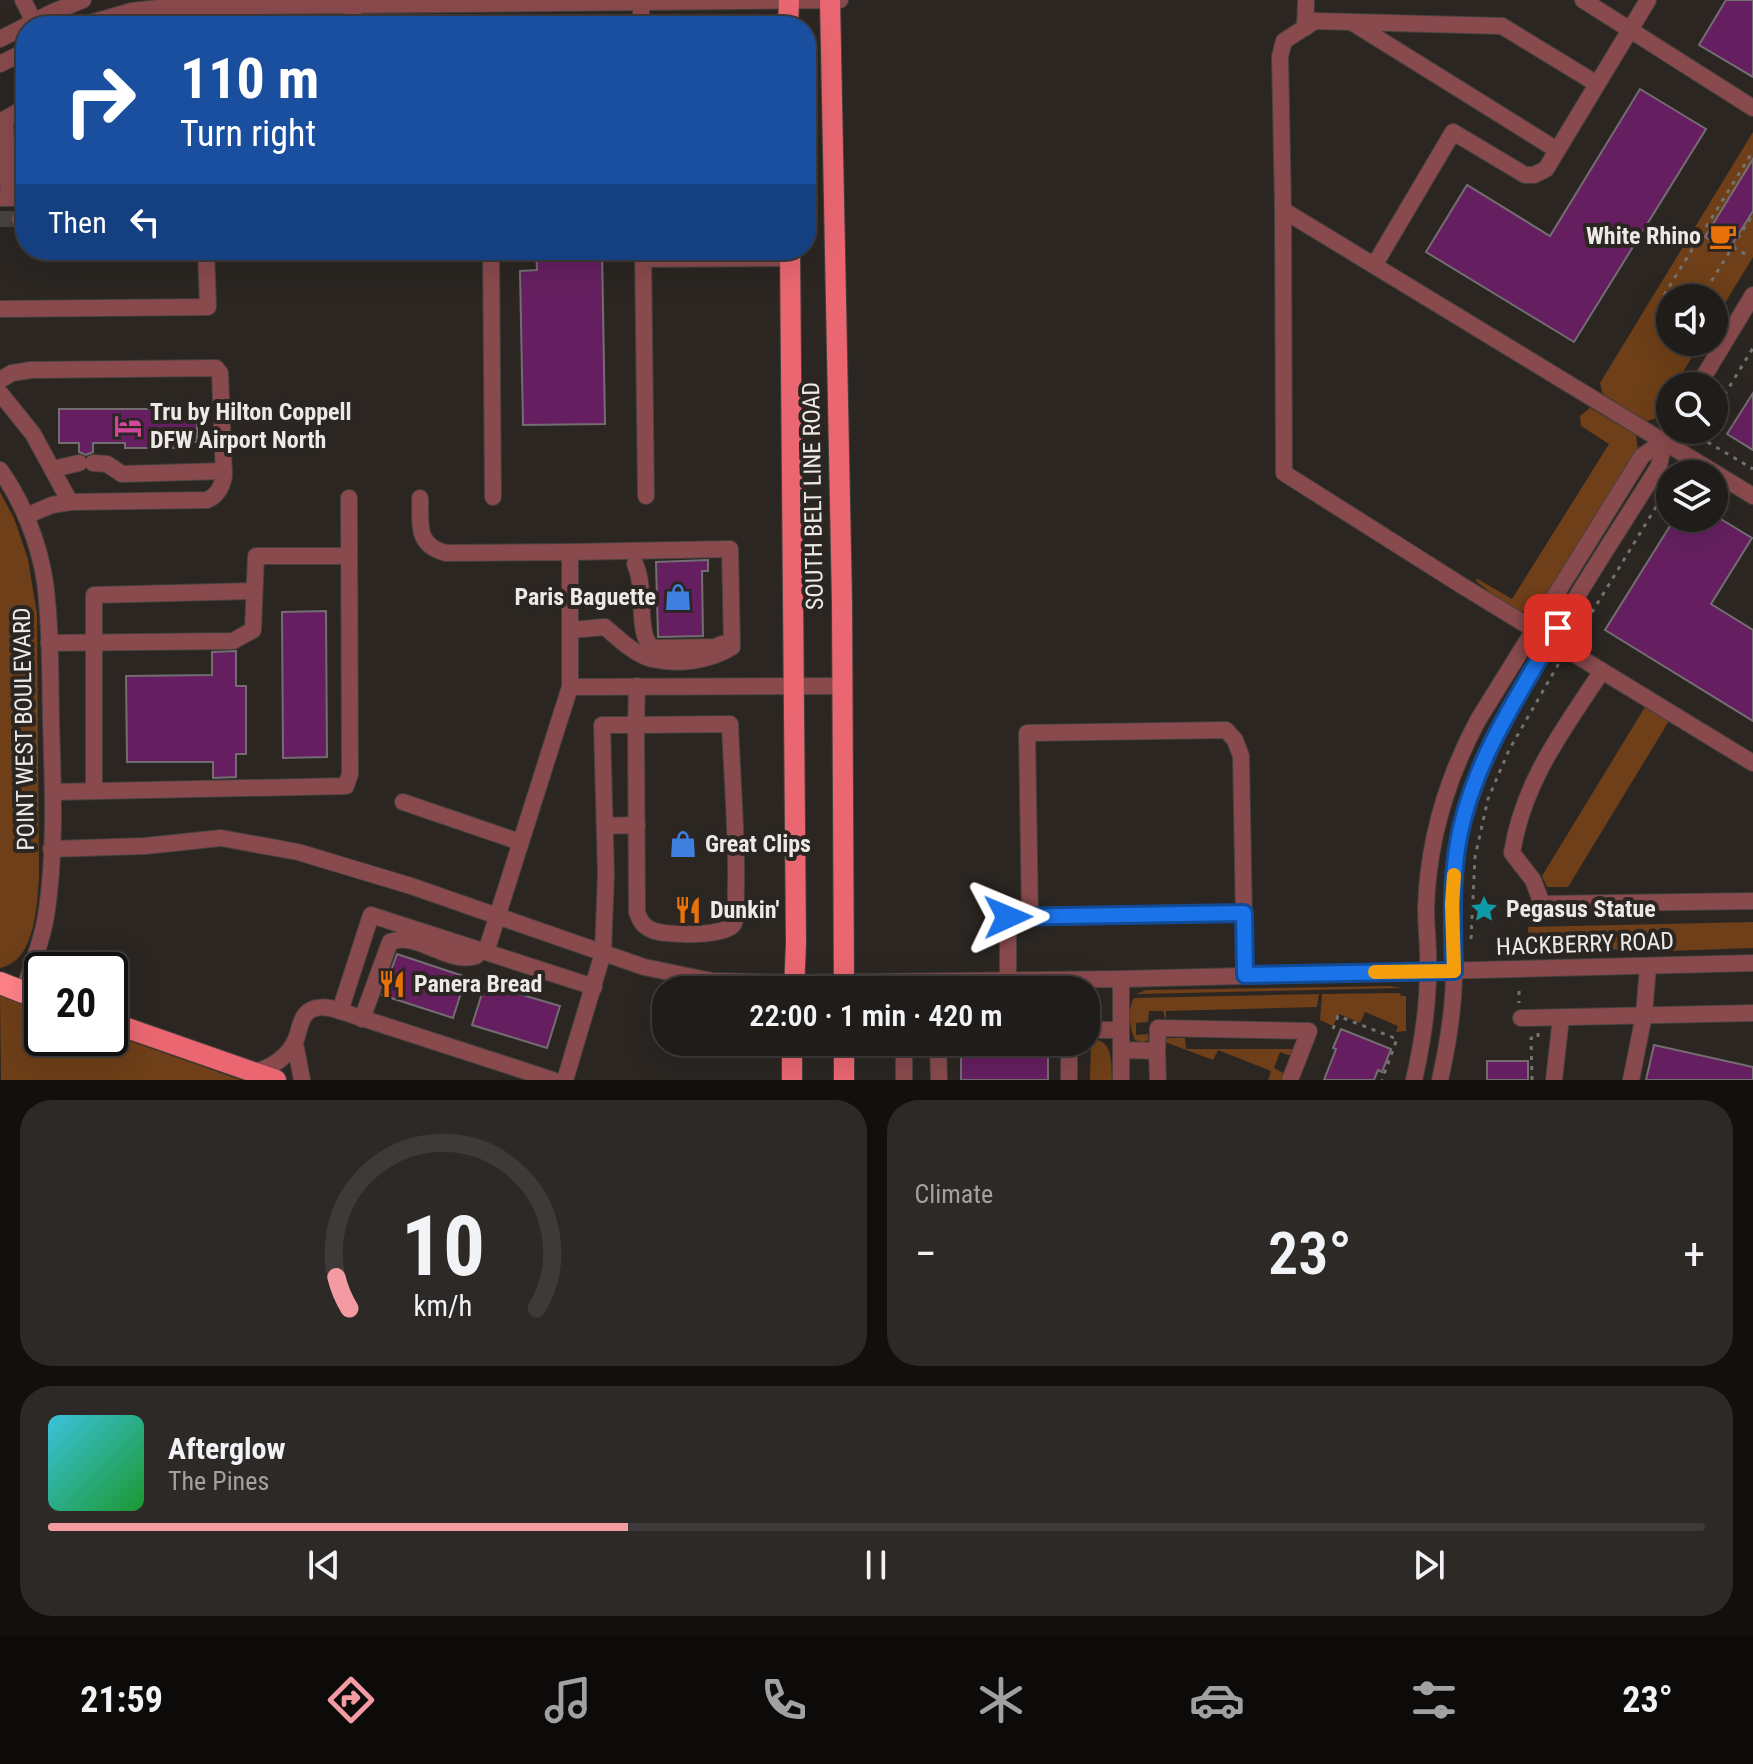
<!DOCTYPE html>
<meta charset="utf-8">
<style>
:root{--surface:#201c1a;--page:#2d2927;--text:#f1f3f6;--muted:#a2a1a2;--line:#3d3a39;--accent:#f49aa2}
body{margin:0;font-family:"Roboto Condensed",sans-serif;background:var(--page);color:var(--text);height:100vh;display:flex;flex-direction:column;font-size:30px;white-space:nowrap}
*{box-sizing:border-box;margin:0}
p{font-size:26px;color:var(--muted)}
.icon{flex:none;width:44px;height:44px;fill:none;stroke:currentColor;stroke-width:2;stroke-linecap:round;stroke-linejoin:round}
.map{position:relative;height:1080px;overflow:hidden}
.side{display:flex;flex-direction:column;gap:20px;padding:20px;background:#120f0e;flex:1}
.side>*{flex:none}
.banner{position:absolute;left:16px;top:16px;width:800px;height:244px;border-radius:32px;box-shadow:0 8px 32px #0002,0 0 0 2px var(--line);background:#1a4fa0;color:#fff;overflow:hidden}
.fabs{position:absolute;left:1656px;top:284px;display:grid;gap:16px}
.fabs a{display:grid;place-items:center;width:72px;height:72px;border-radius:50%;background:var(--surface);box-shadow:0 8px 32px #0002,0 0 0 2px var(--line);font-size:40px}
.speed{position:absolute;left:24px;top:952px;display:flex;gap:16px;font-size:40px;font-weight:700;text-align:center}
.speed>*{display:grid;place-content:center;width:104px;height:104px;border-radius:50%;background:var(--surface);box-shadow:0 8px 32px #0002,0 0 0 2px var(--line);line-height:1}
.speed .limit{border:4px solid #111;border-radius:12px;background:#fff;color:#111}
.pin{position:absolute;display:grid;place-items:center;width:68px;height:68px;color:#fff;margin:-34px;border-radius:16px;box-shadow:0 4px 12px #0006}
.me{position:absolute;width:88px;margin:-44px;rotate:89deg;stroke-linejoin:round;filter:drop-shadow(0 0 6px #0008)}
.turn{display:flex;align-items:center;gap:28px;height:168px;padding:0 32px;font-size:36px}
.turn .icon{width:104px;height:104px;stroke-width:2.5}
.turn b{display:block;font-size:56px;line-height:68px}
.then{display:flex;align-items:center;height:76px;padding:0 32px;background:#0003;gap:16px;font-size:30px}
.big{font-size:60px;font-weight:600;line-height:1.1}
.side .widget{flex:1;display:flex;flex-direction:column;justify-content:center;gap:12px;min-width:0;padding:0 28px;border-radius:32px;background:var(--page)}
.side .dial{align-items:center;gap:0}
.dial svg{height:208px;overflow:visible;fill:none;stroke:var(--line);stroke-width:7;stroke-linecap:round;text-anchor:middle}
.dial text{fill:var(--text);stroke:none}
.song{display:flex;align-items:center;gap:24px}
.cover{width:96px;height:96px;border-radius:12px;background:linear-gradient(135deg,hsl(190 70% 55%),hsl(130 70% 35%))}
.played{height:8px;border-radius:4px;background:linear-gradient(90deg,var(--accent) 35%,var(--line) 35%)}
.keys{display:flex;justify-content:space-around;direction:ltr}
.heat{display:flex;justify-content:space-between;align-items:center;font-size:44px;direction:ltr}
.side .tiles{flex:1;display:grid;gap:20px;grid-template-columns:1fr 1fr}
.widget:last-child{grid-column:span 2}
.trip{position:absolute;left:652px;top:976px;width:448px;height:80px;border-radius:32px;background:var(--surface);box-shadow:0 8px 32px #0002,0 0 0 2px var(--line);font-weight:600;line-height:80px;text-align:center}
.dock{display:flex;height:128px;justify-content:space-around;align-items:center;background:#0d0b0a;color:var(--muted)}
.dock .icon{width:56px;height:56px}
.dock .active{color:var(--accent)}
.dock b{font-size:36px;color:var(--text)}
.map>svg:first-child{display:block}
.green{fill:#6e3f18}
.building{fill:#651f60;stroke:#736d72;stroke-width:2}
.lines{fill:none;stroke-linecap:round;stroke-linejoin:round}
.minor-tunnel{stroke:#484340;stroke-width:16;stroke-dasharray:16 8;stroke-linecap:butt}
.minor-casing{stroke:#46413e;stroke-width:18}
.major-casing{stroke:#46413e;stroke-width:22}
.highway-casing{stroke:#46413e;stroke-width:24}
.path{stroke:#75716d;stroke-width:3;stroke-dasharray:4 6;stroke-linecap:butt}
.minor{stroke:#894a4d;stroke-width:16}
.major{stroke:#ea6771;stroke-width:20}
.highway{stroke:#ff8289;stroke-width:22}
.route-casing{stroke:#114b97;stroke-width:20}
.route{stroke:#1a73e8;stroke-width:14}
.slow{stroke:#f59e0b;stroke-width:14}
.labels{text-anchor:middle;stroke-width:8;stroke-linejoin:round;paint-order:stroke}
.poi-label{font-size:24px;font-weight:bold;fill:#ede9e7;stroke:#2b2622;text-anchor:start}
.street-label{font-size:24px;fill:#ede9e7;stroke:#2b2622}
</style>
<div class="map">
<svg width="1753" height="1080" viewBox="0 0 1753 1080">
<rect width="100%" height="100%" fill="#2b2622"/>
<g class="green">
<path d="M 1753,132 L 1753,257 L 1714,321 L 1714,298 L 1670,298 L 1670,342 L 1701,342 L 1677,382 L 1677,386 L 1670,386 C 1670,404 1666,418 1646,421 L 1603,394 L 1600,383 Z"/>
<path d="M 1590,408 L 1636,435 L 1638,450 L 1539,609 C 1518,621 1494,594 1477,582 L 1476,578 L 1512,599 L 1609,444 L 1581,426 L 1580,416 Z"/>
<path d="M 0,492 L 14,518 L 28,559 L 37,614 L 39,877 C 37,906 35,962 0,968 Z"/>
<path d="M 1645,707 L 1669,721 L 1568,887 L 1547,887 L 1542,876 Z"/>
<path d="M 1753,922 L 1753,948 L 1640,952 L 1574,945 L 1529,946 L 1528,927 Z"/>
<path d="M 1389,986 L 1402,988 L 1136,994 L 1146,990 Z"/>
<path d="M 1400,993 L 1401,996 L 1406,996 L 1406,1031 L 1396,1032 L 1398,1026 L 1365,1012 L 1360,1023 L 1339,1014 L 1333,1026 L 1320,1020 L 1322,994 Z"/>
<path d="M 1319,994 L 1317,1007 L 1166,1011 L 1166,1021 L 1163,1011 L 1149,1011 L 1148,1022 L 1136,1023 L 1136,1035 L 1148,1034 L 1148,1040 L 1143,1043 L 1135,1040 C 1130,1029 1127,1009 1134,998 Z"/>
<path d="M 0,995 L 42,1010 L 42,1038 L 110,1038 L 110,1034 L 241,1080 L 1,1080 Z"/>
<path d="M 1167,1038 L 1185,1038 L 1186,1049 L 1294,1049 L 1291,1056 L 1280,1052 L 1274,1068 L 1283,1073 L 1282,1080 L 1268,1080 L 1271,1071 L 1218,1050 L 1213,1060 L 1165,1042 Z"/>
<path d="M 1091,1039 C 1114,1040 1111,1062 1112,1080 L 1090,1080 Z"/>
</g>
<g class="building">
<path d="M 1726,0 L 1753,0 L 1753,77 L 1699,45 Z"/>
<path d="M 1640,89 L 1706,129 L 1574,342 L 1426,252 L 1467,185 L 1550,236 Z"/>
<path d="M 1753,159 L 1753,211 L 1728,251 L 1705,237 Z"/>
<path d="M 536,250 L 602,250 L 605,424 L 523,425 L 520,271 L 537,270 Z"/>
<path d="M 1753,393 L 1753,450 L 1727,434 Z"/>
<path d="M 59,409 L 197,409 L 197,442 L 175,442 L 175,448 L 125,448 L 125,443 L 93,443 L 93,452 L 86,455 L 79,452 L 79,443 L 59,443 Z"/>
<path d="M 1675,518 L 1719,518 L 1752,538 L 1711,604 L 1753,630 L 1753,721 L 1605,630 Z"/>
<path d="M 708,560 L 708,571 L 702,571 L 703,636 L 658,637 L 656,562 Z"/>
<path d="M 326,611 L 327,757 L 283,758 L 282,612 Z"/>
<path d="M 236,651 L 236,686 L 246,686 L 246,754 L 236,754 L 236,777 L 213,778 L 213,762 L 127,762 L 126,676 L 212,675 L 212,652 Z"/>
<path d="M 397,954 L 466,977 L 453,1018 L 382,995 Z"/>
<path d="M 485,984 L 560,1006 L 547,1048 L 472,1025 Z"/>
<path d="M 1341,1029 L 1391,1049 L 1382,1072 L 1378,1070 L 1374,1080 L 1324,1080 L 1336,1049 L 1333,1048 Z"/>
<path d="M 961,1042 L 1058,1042 L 1058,1046 L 1048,1052 L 1048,1080 L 961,1080 Z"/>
<path d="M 1654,1045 L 1753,1067 L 1753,1080 L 1646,1080 Z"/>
<rect x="1487" y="1061" width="41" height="19"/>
</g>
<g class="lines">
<path class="minor-tunnel" d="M 0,219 L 20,219"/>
<g class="minor-casing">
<g id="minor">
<path d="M 23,0 L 36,26"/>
<path d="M 353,0 L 353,26"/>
<path d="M 1583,0 L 1753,108"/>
<path d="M 641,2 L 641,26"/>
<path d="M 1353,23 L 1557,150"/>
<path d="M 80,26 L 132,11 L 167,7 L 840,0"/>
<path d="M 1305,28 L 1306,0"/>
<path d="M 0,39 L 53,12 L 83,0"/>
<path d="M 0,64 L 26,51"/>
<path d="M 1597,84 L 1502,26 L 1315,21 L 1284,41 L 1280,56 L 1283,210 L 1753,496"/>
<path d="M 0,122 L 26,107"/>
<path d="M 5,122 L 9,198"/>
<path d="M 0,198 L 26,198"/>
<path d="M 1283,210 L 1284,473 L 1461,585 L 1753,763"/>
<path d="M 20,219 L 26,219"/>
<path d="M 491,250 L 493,497"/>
<path d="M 643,250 L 646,496"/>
<path d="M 643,259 L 790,258"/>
<path d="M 1375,264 L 1453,132 L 1525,175 L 1534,175 L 1546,169 L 1648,0"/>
<path d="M 0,309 L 208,307 L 206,250"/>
<path d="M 0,380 L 12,373 L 31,370 L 216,368 L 220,373 L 224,476 C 222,487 217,496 207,500 L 70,502 L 52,505 L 26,516"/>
<path d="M 1698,386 L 1753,295"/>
<path d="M 0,393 L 33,434 L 70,502"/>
<path d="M 93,463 L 107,464 L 122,474 L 224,471"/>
<path d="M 53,469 L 79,463"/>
<path d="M 0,470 C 23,502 39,543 45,582 C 51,628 50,676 51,722 C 53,786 56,853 46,916 C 42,942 31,968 23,992"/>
<path d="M 420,498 C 421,524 415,545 446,553 L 570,552 L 570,687"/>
<path d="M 570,552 L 730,549 L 732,647 C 710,661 678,665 652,659 C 635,655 618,638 605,627 L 571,630"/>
<path d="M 635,564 C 647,589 635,631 652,648 L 715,647 L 722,644"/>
<path d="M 49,643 L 233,641 L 253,630 L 256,556 L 349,556"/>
<path d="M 1602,671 C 1563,730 1523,782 1512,853 L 1533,880 L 1542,904 L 1753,901"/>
<path d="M 730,724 C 732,778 737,832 736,886 C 735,897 738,913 734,923 C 730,937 664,936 652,930 C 643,926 640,921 637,912 L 636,725 Z"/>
<path d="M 94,791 L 94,595 L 254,591"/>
<path d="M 53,792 L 346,786 L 350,774 L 349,498"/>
<path d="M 403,802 L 520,842"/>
<path d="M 605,826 L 637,825"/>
<path d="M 51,849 L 145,846 L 221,838 L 298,852 L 411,886 L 644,967 L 712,981 L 794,983 L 1121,979 L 1753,963"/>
<path d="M 1030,917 L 1244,913"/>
<path d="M 486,952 L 570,687 L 842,686"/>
<path d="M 1008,979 L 1008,917 L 1030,917 L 1027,733 L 1226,730 L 1235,740 L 1241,756 L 1245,975"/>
<path d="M 1521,1018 L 1753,1013"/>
<path d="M 362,1019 L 390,942 C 419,931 447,965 476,956 L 480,951"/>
<path d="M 1086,1030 L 1121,1030"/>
<path d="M 904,1042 L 904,1080"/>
<path d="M 938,1042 L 939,1080"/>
<path d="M 1069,1042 L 1069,1080"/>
<path d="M 295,1043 L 302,1080"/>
<path d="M 1121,1050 L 1157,1051 L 1158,1028 L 1309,1031 L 1290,1080"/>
<path d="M 1157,1051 L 1158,1080"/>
<path d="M 253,1072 C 271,1069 289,1056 296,1039 C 299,1032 300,1021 305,1015 C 313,1004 329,1007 340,1011"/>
<path d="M 553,1080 L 340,1011 L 371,915 L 594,987"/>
<path d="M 565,1080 L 603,953 L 606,874 L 602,725 L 636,725 L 637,686"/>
<path d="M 1121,1080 L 1121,979"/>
<path d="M 1414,1080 C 1422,1045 1428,1006 1428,970 C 1429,949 1426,929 1426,908 C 1428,841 1447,778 1478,720 L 1642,456 L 1664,441"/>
<path d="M 1440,1080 C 1448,1044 1454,1009 1454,972 C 1455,929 1450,887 1458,845 C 1473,768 1514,702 1553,636 C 1587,578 1624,522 1659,466 L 1664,441 L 1671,430"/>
<path d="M 1554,1080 L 1561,1018"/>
<path d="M 1631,1080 L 1644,1015 L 1648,966"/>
</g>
</g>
<g class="major-casing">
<g id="major">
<path d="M 830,0 L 842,603 L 844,990"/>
<path d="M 788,26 L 789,0"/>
<path d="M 790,250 L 796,943 L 794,990"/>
<path d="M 23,992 L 42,999"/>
<path d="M 110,1022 L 276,1080"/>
<path d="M 792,1042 L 792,1080"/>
<path d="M 844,1042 L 844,1080"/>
</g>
</g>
<g class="highway-casing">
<path id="highway" d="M 0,983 L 23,992"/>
</g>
<g class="path">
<path d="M 1733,247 L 1747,255"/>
<path d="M 1664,295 L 1753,151"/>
<path d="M 1701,298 L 1753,214"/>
<path d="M 1714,412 L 1753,348"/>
<path d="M 1699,437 L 1753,469"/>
<path d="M 1691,440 L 1699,437 L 1703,430"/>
<path d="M 1574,636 L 1580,632 L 1670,484"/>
<path d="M 1471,939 L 1475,857 L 1488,799 L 1509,750 L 1559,663"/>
<path d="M 1519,991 L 1519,1003"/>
<path d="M 1333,1029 L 1338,1016 L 1397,1039 L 1382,1080"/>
<path d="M 1532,1080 L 1531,1038 L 1538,1038 L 1538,1031"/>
</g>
<use href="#minor" class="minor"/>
<use href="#major" class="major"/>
<use href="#highway" class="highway"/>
</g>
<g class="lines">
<g class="route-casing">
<path id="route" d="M 1008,917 L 1244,913 L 1245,975 L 1454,971 C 1453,930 1451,890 1457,849 C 1469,768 1517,697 1558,628"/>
</g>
<use href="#route" class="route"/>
<path class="slow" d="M 1375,972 L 1454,971 L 1452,904 L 1454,875"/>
</g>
<defs>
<g id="cafe-bare" transform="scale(2.16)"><path d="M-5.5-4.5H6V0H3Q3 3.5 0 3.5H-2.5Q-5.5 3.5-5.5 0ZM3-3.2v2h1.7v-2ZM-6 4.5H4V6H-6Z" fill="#e8710a" stroke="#2b2622" stroke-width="2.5" paint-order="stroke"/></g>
<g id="hotel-bare" transform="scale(2.16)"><path d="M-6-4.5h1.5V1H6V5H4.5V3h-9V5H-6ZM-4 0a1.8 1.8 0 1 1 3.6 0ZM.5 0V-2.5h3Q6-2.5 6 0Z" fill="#d1479c" stroke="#2b2622" stroke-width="2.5" paint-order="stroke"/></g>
<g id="shop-bare" transform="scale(2.16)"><path d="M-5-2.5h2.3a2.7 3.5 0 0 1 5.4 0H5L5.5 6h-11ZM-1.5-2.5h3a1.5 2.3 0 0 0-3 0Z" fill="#3f7fe0" stroke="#2b2622" stroke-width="2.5" paint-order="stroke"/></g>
<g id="sight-bare" transform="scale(2.16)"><path d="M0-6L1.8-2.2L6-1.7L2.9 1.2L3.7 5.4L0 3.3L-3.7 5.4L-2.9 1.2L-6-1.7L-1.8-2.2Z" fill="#0f9aa8" stroke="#2b2622" stroke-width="2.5" paint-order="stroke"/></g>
<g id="restaurant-bare" transform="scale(2.16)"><path d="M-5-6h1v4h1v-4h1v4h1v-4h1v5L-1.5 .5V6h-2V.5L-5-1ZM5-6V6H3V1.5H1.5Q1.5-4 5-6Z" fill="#e8710a" stroke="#2b2622" stroke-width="2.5" paint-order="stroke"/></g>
</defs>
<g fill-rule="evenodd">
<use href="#cafe-bare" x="1723" y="236"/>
<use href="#hotel-bare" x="128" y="426"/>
<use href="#shop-bare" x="678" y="597"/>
<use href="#shop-bare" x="683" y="844"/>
<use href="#sight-bare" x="1484" y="909"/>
<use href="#restaurant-bare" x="688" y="910"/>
<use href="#restaurant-bare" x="392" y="984"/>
</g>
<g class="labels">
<g class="poi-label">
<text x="1701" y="244" text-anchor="end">White Rhino</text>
<text x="150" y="420">Tru by Hilton Coppell<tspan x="150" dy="28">DFW Airport North</tspan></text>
<text x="656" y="605" text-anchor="end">Paris Baguette</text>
<text x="705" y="852">Great Clips</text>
<text x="1506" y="917">Pegasus Statue</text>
<text x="710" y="918">Dunkin'</text>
<text x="414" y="992">Panera Bread</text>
</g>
<g class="street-label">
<text transform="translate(813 496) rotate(-91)" y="8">SOUTH BELT LINE ROAD</text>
<text transform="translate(24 729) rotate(-91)" y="8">POINT WEST BOULEVARD</text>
<text transform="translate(1585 944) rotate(-2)" y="8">HACKBERRY ROAD</text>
</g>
</g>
</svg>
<div class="fabs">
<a><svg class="icon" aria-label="sound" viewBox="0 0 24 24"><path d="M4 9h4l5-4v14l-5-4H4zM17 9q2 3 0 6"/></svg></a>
<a><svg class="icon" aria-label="search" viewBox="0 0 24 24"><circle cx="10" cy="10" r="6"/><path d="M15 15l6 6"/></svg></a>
<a><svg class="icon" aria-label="layers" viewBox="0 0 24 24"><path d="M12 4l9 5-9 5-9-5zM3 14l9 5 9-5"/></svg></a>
</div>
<div class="speed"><div class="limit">20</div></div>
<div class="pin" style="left:1558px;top:628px;background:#d93025"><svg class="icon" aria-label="arrive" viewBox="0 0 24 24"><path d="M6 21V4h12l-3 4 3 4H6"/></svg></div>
<svg class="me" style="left:1008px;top:917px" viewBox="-20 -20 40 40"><path d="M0-17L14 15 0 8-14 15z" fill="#1a73e8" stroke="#fff" stroke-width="4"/></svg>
<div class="trip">22:00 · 1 min · 420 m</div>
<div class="banner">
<div class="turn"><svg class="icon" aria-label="right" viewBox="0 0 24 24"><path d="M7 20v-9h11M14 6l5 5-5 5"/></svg><div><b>110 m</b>Turn right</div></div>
<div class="then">Then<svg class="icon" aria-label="left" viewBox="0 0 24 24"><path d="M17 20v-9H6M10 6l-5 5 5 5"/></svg></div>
</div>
</div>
<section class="side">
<div class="tiles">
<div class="widget dial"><svg viewBox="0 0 100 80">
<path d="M14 69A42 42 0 1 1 86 69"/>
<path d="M14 69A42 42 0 0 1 9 57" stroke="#f49aa2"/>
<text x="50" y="56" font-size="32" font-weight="700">10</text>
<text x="50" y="72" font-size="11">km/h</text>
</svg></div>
<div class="widget"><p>Climate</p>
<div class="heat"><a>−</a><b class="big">23°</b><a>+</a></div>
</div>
<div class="widget">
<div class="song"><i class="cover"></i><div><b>Afterglow</b><p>The Pines</p></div></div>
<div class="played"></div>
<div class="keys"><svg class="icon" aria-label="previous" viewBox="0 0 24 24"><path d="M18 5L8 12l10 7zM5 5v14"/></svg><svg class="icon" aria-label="pause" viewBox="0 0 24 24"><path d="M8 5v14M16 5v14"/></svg><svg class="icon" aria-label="next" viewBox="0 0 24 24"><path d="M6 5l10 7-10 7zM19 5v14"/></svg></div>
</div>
</div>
</section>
<nav class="dock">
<b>21:59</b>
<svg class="icon active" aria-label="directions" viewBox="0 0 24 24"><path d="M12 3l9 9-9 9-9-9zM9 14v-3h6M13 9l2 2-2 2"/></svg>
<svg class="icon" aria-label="music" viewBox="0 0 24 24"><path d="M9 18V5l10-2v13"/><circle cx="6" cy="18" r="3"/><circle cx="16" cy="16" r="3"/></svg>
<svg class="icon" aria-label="phone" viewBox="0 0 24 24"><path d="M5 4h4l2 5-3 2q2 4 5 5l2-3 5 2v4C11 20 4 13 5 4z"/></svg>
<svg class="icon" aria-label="climate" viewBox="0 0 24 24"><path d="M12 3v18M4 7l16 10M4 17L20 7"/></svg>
<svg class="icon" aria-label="car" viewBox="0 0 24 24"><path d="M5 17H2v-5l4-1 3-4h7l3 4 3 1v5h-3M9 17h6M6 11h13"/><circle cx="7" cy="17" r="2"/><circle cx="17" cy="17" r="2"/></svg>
<svg class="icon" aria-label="filters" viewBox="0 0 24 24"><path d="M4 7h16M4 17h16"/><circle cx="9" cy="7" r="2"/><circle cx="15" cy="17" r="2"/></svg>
<b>23°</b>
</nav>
